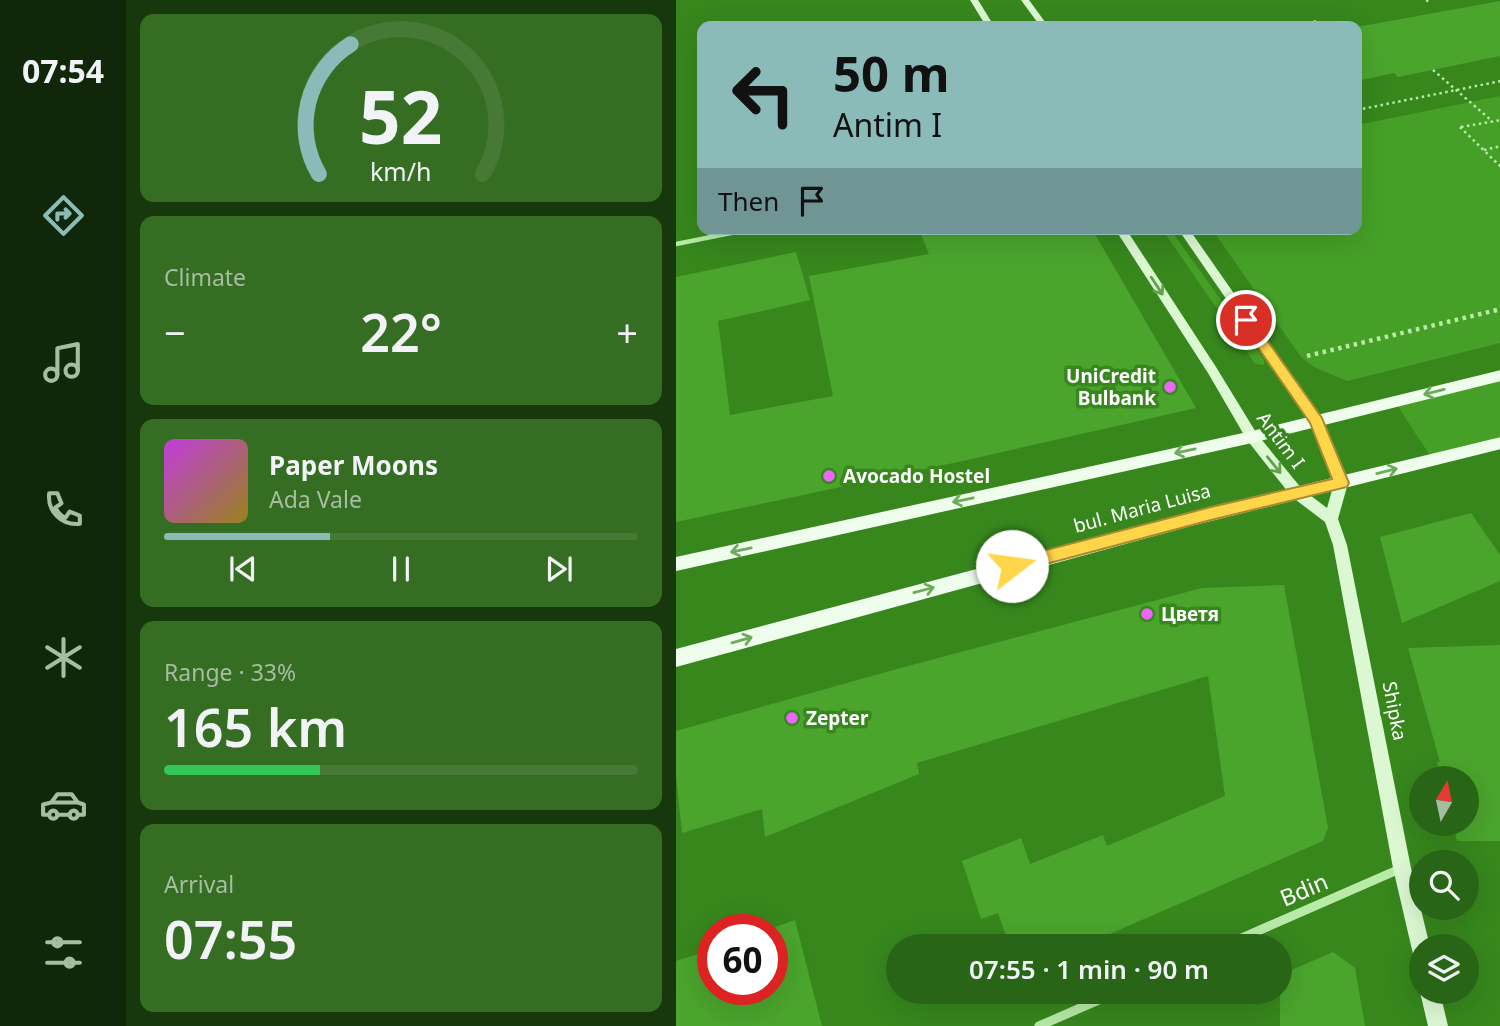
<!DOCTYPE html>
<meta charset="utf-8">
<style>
:root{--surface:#296516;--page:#356e23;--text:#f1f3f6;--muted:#a5bda1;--line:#457935;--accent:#8bbbb9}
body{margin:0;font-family:"Noto Sans",sans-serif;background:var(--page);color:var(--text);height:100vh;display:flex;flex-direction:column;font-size:26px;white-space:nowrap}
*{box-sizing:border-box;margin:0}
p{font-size:23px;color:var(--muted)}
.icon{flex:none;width:38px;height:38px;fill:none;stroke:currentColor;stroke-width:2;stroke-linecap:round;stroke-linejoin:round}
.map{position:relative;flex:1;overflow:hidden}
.details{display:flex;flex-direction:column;gap:14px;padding:14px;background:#17380c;width:550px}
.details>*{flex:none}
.guide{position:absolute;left:21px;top:21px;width:665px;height:214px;border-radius:14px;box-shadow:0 7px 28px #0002;background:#8bbbb9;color:#111;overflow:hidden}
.needle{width:46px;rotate:9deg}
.controls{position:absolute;left:733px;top:766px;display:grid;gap:14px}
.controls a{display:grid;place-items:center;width:70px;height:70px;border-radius:50%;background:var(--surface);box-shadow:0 7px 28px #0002;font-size:35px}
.speed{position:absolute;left:21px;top:914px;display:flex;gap:14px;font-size:35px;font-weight:700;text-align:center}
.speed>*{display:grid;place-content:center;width:91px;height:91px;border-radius:50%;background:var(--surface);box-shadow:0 7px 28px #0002;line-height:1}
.speed .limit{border:10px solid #d22;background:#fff;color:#111}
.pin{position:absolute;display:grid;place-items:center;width:60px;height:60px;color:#fff;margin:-30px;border:4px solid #fff;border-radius:50%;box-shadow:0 2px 7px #0007}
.me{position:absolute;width:77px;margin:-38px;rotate:75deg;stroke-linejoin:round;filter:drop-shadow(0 0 5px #0008)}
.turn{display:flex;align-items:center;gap:24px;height:147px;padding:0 21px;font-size:32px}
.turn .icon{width:91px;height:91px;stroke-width:2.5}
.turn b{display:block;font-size:49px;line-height:60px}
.then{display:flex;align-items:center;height:66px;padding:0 21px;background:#0003;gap:14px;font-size:26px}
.big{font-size:52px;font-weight:600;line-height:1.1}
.details .widget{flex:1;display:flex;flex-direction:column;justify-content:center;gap:10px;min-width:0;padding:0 24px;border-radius:14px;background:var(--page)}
.details .dial{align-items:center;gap:0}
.dial svg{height:182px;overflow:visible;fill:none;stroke:var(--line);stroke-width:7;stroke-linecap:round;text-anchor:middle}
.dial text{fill:var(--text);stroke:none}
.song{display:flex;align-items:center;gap:21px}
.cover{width:84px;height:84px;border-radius:10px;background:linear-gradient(135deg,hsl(290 70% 55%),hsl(50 70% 35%))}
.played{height:7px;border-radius:4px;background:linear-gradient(90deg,var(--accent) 35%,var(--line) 35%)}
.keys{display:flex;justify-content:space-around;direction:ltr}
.heat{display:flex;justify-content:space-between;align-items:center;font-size:38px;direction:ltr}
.charge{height:10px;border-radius:5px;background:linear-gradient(90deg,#34c759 33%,var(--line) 0)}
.trip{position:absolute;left:210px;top:934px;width:406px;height:70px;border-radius:35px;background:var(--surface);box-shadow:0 7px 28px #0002;font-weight:600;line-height:70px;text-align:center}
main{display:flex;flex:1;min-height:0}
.menu{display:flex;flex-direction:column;width:126px;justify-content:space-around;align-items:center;background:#102809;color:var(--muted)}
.menu .icon{width:49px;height:49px}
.menu .on{color:var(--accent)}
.menu b{font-size:32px;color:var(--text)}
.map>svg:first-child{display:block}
.green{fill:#46a027}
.building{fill:#4ba52d}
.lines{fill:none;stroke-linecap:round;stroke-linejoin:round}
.path-far1{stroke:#b8eba7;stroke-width:2.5;stroke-dasharray:2.5 3.5;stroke-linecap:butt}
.path{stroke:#b8eba7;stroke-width:4.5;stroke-dasharray:3.5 4.5;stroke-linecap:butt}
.street-far1{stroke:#b8eba7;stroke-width:4.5}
.street{stroke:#b8eba7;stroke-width:9}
.secondary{fill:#dcf8d3;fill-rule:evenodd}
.primary{fill:#effeec;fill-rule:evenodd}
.oneway{stroke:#60a34a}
.oneway2{stroke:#6eab5b}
.route{fill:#ffd54a;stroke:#a68a30;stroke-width:2}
.poi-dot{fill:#ed66fa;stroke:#37871d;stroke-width:2.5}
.labels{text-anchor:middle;stroke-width:7;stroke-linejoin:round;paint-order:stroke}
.poi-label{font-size:19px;font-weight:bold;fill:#fff;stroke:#37871d;text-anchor:start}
.street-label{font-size:19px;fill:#fff;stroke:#37871d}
.near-street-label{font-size:23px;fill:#fff;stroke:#37871d}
</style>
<main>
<nav class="menu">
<b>07:54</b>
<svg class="icon on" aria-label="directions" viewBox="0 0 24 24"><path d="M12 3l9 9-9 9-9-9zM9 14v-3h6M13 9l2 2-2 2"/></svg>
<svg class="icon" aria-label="music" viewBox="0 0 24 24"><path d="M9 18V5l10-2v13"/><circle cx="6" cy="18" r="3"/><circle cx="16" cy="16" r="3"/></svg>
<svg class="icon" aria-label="phone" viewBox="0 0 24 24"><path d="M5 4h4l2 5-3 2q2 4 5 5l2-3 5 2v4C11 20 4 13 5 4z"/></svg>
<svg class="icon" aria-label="climate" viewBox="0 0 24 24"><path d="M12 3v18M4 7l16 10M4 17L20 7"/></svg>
<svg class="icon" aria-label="car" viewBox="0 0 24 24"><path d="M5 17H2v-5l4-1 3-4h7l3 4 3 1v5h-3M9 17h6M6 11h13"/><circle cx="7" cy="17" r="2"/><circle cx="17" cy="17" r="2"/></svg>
<svg class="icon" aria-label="filters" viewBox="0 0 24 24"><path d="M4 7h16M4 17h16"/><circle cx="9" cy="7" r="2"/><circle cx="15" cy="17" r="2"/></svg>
</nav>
<section class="details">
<div class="widget dial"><svg viewBox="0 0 100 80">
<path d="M14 69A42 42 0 1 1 86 69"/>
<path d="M14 69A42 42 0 0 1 28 12" stroke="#8bbbb9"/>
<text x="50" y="56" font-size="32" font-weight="700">52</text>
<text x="50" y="72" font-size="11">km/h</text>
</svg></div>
<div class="widget"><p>Climate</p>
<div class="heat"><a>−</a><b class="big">22°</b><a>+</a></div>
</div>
<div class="widget">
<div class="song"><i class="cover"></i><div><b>Paper Moons</b><p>Ada Vale</p></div></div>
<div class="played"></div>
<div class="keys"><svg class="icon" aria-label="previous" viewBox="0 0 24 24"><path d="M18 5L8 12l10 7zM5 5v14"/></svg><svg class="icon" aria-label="pause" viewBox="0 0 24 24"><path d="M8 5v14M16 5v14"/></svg><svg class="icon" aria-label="next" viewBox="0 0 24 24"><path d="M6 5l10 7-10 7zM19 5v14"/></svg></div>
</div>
<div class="widget"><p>Range · 33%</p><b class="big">165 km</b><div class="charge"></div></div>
<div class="widget"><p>Arrival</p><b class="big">07:55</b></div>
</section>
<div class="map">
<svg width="825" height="1026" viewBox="0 0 825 1026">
<rect width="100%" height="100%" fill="#37871d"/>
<g class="green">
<path d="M 824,96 L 824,343 L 671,381 L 638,367 L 625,357 L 536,229 L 681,229 L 681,125 Z"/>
<path d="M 486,229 L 494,229 L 588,360 L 588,365 L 579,364 Z"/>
<path d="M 824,376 L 824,442 L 757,460 L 719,402 Z"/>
</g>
<g class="building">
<path d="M 824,1 L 824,56 L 722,77 L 718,73 L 681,81 L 681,27 Z"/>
<path d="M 243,229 L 416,229 L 520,408 L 282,462 L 0,522 L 0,277 L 120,252 L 134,300 L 42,321 L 54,415 L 157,396 L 133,276 L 253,254 Z"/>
<path d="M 795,513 L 824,555 L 824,581 L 726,623 L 704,537 Z"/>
<path d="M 608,585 L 652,828 L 647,841 L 404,947 L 334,947 L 322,913 L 305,919 L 286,861 L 345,838 L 354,864 L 427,835 L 431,846 L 549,796 L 532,676 L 241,763 L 243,774 L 89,837 L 86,809 L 6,833 L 0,775 L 0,731 L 221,669 L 526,588 Z"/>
<path d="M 824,645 L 824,841 L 781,841 L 777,824 L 791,824 L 791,779 L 765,779 L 761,762 L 764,762 L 732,648 Z"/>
<path d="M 119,920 L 146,1026 L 0,1026 L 0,961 L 37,949 L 37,989 L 96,989 L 96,929 L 93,929 Z"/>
<path d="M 657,952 L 679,968 L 689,1026 L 604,1026 L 604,975 Z"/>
</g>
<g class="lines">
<g class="path-far1">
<path d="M 750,1 L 753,0"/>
<path d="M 614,26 L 641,21"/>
<path d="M 757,70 L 816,121"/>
<path d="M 681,110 L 825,81"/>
<path d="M 784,127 L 825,167"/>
<path d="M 785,127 L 825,120"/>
<path d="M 808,150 L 825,146"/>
</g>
<path class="path" d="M 631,356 L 825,309"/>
<path class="street-far1" d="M 0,244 L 75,229"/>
<g class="street">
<path d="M 545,947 L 726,868"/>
<path d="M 363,1026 L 441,992"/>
</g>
<g class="secondary">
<path d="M 294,0 L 302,0 L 318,26 L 310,26 Z"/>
<path d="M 345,0 L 353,0 L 372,26 L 364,26 Z"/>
<path d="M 439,229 L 450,229 L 540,367 L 581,434 L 626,489 L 651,508 L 658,483 L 635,422 L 502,229 L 513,229 L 647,421 L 672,483 L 662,519 L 671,545 L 735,868 L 754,947 L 746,947 L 746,963 L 739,961 L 737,954 L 717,868 L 657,545 L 649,522 L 616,497 L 571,440 L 532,373 Z"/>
<path d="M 746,989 L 746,992 L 764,992 L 772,1026 L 752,1026 L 744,992 Z"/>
</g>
<g class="primary">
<path d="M 825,370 L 825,381 L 576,443 L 0,571 L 0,557 L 576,431 Z"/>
<path d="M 825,437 L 825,449 L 515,526 L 0,667 L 0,649 L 515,512 Z"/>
</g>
</g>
<defs><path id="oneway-shaft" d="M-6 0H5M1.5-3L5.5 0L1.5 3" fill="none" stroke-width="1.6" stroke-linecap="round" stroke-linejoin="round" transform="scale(1.75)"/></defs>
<g class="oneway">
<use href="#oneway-shaft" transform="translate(481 286) rotate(57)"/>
<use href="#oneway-shaft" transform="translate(598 465) rotate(51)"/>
</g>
<g class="oneway2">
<use href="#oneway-shaft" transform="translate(758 392) rotate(166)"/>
<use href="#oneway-shaft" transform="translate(509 451) rotate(168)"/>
<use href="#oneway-shaft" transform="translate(711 471) rotate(-14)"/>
<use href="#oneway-shaft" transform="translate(287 500) rotate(168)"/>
<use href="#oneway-shaft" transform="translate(65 550) rotate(168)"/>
<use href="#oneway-shaft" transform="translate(248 590) rotate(-15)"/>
<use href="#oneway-shaft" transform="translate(66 640) rotate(-16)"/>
</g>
<path class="route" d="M 570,315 L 574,316 L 646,418 L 673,483 L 671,487 L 535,520 L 336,573 L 330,571 L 327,566 L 330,561 L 336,559 L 535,507 L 656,479 L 634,423 L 563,320 Z"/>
<g class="poi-dot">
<circle cx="494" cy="387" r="7"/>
<circle cx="153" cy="476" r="7"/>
<circle cx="471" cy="614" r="7"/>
<circle cx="116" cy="718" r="7"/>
</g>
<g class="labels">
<g class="poi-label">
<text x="480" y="383" text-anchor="end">UniCredit<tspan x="480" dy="22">Bulbank</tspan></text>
<text x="167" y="483">Avocado Hostel</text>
<text x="485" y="621">Цветя</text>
<text x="130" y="725">Zepter</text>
</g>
<g class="street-label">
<text transform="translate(605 440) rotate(53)" y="7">Antim I</text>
<text transform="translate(466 508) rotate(-15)" y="7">bul. Maria Luisa</text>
<text transform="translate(719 711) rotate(79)" y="7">Shipka</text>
</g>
<g class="near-street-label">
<text transform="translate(628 890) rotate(-23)" y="8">Bdin</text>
</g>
</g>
</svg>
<div class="controls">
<a><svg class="needle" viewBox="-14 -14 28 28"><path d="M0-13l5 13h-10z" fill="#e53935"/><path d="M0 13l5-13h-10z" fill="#a5bda1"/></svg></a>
<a><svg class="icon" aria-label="search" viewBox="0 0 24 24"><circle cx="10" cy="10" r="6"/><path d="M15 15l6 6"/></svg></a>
<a><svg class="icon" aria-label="layers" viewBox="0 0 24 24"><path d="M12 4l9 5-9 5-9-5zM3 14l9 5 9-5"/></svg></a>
</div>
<div class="speed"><div class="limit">60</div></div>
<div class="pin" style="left:570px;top:320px;background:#d93025"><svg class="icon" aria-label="arrive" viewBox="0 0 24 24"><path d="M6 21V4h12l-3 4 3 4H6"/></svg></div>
<svg class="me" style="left:336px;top:566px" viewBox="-20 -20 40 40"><circle r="19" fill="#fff"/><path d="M0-13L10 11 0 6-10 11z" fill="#ffd54a"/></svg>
<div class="trip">07:55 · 1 min · 90 m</div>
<div class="guide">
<div class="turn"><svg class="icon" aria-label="left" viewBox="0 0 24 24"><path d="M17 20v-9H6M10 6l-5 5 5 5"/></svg><div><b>50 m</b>Antim I</div></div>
<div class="then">Then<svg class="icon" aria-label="arrive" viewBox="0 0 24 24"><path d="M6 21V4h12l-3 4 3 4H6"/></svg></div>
</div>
</div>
</main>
